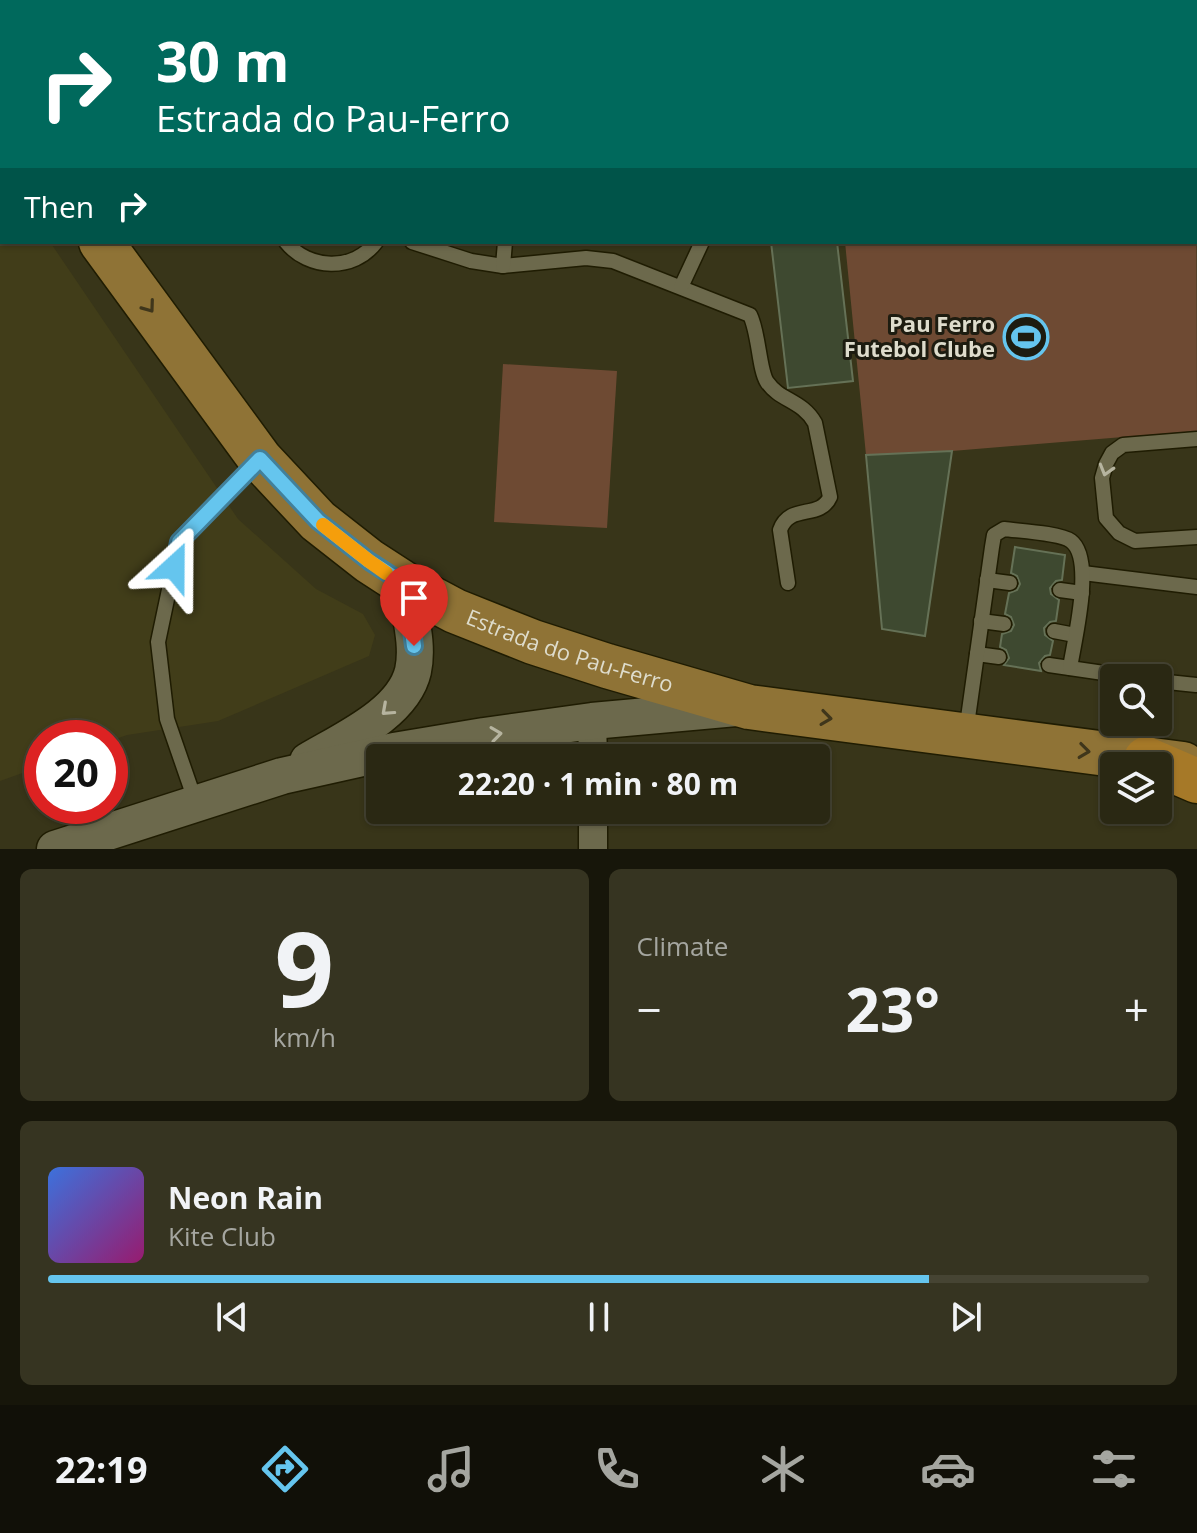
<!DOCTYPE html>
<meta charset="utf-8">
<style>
:root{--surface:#2a2813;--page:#363421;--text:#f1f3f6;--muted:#a5a6a0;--line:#464433;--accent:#65c5ee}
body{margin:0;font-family:"Open Sans",sans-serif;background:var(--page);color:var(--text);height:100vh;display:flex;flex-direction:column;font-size:30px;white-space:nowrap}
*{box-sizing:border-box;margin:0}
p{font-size:26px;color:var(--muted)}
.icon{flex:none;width:44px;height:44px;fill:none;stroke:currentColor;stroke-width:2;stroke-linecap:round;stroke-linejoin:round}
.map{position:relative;height:849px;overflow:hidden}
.sheet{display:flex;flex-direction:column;gap:20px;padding:20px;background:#17160a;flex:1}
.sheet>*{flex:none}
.hud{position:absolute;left:0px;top:0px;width:1198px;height:244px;box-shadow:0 2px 6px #0004,0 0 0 2px var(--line);background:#00695c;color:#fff;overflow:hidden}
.fabs{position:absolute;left:1100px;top:664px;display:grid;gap:16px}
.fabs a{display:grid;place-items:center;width:72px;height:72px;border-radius:8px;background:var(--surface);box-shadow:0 2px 6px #0004,0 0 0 2px var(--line);font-size:40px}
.speed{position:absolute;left:24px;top:720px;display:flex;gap:16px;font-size:40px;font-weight:700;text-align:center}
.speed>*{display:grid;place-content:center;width:104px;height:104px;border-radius:50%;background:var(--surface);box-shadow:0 2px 6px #0004,0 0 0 2px var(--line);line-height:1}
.speed .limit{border:12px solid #d22;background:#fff;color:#111}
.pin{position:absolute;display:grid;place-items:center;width:68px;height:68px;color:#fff;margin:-82px -34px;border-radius:50% 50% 50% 0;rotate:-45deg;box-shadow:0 0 8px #0007}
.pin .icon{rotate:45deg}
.me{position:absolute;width:88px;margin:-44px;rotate:24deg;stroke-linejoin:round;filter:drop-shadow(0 0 6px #0008)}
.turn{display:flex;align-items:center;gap:28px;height:168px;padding:0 24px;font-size:36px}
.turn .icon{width:104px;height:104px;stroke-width:2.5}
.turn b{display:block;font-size:56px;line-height:68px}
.then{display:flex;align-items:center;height:76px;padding:0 24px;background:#0003;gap:16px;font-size:30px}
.big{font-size:60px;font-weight:700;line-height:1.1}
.sheet .widget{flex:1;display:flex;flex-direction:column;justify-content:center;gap:12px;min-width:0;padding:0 28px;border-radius:12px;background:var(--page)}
.sheet .dial{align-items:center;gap:0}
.dial b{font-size:104px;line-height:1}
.song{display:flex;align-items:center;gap:24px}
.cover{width:96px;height:96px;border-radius:12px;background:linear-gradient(135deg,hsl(220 70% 55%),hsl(320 70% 35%))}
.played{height:8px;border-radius:4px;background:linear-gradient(90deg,var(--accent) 80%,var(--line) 80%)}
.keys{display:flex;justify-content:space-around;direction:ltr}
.heat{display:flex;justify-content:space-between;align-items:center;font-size:44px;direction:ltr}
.sheet .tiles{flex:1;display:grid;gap:20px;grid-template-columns:1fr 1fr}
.widget:last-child{grid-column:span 2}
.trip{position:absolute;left:366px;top:744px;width:464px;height:80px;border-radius:8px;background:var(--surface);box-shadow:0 2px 6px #0004,0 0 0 2px var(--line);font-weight:700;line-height:80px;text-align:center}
.tabs{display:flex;height:128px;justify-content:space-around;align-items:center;background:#111008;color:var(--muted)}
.tabs .icon{width:56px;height:56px}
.tabs .on{color:var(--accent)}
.tabs b{font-size:36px;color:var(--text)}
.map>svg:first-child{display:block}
.built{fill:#413d19}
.green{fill:#6e4a33}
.building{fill:#3e4930;stroke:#657156;stroke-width:2}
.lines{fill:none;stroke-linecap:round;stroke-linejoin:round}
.service-casing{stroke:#1f1c02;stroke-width:17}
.minor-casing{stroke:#1f1c02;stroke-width:31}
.tertiary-casing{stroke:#1f1c02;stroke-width:39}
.primary-casing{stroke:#1f1c02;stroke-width:47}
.motorway-casing{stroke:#1f1c02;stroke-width:47}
.service{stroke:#6c694c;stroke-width:14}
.minor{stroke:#6c694c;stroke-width:28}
.tertiary{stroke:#6c694c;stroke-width:36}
.primary{stroke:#8f7336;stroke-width:44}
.motorway{stroke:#a67928;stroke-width:44}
.oneway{stroke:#3f361b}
.oneway2{stroke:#b6b49f}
.route-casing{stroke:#42809b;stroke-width:20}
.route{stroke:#65c5ee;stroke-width:14}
.slow{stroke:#f59e0b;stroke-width:14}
.labels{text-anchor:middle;stroke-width:6;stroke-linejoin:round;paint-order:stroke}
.poi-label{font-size:22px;font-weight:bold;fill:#dedccc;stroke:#1d1c10;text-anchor:end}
.street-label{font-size:22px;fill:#dedccc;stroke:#1d1c10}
</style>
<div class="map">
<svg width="1197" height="849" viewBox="0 0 1197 849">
<rect width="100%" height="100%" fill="#383519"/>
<path class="built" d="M 0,168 L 2,171 L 2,242 L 50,242 L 238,519 L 316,589 L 363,614 L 375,635 L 369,656 L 218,721 L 127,735 L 110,741 L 110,738 L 42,738 L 42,766 L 0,781 Z"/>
<g class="green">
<path d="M 823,0 L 1162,0 L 1163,2 L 823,2 Z"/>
<path d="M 1196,69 L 1197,431 L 952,451 L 866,455 L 845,242 L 1196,242 Z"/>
<path d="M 503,364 L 617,371 L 607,528 L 494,522 Z"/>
</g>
<g class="building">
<path d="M 771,242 L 837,242 L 853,381 L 788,388 Z"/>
<path d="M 952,451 L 925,636 L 882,629 L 866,455 Z"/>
<path d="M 1015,547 L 1065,555 L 1062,580 L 1056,581 L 1050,588 L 1051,594 L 1059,600 L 1056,621 L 1050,622 L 1044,628 L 1045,635 L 1053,641 L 1050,655 L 1045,656 L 1039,663 L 1041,671 L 1004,665 L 1009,658 L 1006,650 L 1000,647 L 1002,634 L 1011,631 L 1014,625 L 1011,617 L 1005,614 L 1009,593 L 1017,590 L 1020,584 L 1017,576 L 1011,573 Z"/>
</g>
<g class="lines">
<g class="service-casing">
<g id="service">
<path d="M 745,0 L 745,2"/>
<path d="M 1196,139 L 1197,138"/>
<path d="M 1196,175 L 1197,177"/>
<path d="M 286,242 C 308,270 354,272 376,242"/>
<path d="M 412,242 L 471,261 L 503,266 L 586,258 L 613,261 L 750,315 C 759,333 759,370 767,382 C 780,401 802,400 815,423 L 830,497 C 820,520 789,503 780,530 L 788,583"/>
<path d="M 503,266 L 505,242"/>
<path d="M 681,287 L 702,242"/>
<path d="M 1197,439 L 1123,445 L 1112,453 L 1106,464 L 1102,478 L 1106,518 L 1119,533 L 1135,541 L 1197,537"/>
<path d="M 1083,573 L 1197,587"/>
<path d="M 987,580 L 1010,583"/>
<path d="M 1060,590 L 1082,593"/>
<path d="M 981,621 L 1004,624"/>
<path d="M 1054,631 L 1075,635"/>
<path d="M 977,654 L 999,657"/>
<path d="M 1049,665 L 1138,678"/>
<path d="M 1158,681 L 1196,685"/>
<path d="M 966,732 L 992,547 L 994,535 L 1004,529 C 1019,531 1060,533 1071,541 C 1095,559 1074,641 1070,668"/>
<path d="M 1138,754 L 1141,722"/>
<path d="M 196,803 L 167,719 L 158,642 L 179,542 L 256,463"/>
</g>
</g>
<g class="minor-casing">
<g id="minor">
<path d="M 302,0 L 302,2"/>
<path d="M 592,721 L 593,758"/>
<path d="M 593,810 L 593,849"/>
</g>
</g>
<g class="tertiary-casing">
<g id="tertiary">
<path d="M 308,761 C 343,740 403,714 413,671 C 419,644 409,613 406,585"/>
<path d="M 55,849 L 282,776 L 394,751 L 484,736 L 592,721 L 736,708"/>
</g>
</g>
<g class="primary-casing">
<g id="primary">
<path d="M 371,2 L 380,0"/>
<path d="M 0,50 L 2,51"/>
<path d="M 0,103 L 2,105"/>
<path id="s1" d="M 101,242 L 260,459 L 318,521 L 369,561 L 406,585 L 455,611 L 533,642 L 607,666 L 749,707 L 1183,764"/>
</g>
</g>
<g class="motorway-casing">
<path id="motorway" d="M 1146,759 L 1197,781"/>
</g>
<use href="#service" class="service"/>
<use href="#minor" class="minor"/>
<use href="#tertiary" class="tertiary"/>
<use href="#primary" class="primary"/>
<use href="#motorway" class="motorway"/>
</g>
<defs><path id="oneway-chevron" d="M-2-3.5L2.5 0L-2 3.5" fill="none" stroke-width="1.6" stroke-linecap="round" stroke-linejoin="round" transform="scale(2)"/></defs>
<g class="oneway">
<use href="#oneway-chevron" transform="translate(149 307) rotate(54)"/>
<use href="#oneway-chevron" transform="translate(826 718) rotate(8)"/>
<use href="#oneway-chevron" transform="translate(1084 751) rotate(7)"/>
</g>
<g class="oneway2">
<use href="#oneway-chevron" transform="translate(1106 470) rotate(106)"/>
<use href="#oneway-chevron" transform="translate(387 710) rotate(138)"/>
<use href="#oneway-chevron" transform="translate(496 734) rotate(-8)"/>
</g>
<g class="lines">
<g class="route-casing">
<path id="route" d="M 174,567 L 179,542 L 260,459 L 318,521 L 369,561 L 406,585 L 414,646"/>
</g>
<use href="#route" class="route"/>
<path class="slow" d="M 323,525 L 369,561 L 386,573"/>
</g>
<defs>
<g id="stadium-ring" transform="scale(2.3)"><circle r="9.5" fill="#1d1c10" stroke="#65c5ee" stroke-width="1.5"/><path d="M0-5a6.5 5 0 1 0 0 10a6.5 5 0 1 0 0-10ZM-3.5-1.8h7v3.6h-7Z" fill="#65c5ee"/></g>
</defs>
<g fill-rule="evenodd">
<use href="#stadium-ring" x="1026" y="337"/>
</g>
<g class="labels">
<g class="poi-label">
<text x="995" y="332">Pau Ferro<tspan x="995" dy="25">Futebol Clube</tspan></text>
</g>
<g class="street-label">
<text dy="8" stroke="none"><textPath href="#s1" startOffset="640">Estrada do Pau-Ferro</textPath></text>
</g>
</g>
</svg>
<div class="fabs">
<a><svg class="icon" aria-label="search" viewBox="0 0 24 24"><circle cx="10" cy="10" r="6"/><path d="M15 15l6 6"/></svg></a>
<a><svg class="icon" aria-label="layers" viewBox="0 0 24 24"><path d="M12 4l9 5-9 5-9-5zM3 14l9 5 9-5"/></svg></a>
</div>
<div class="speed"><div class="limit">20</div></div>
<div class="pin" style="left:414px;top:646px;background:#d93025"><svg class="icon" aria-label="arrive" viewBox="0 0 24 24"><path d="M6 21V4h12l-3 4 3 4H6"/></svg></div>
<svg class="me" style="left:174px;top:567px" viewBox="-20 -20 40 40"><path d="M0-17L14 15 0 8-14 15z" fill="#65c5ee" stroke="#fff" stroke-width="4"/></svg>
<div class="trip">22:20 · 1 min · 80 m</div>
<div class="hud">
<div class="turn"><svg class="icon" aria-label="right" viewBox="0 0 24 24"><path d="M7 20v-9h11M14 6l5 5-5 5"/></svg><div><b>30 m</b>Estrada do Pau-Ferro</div></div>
<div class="then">Then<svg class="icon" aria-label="right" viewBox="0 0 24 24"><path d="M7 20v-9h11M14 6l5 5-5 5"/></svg></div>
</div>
</div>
<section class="sheet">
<div class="tiles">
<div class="widget dial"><b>9</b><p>km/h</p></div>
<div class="widget"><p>Climate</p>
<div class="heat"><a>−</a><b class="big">23°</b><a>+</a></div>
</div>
<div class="widget">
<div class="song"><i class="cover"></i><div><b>Neon Rain</b><p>Kite Club</p></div></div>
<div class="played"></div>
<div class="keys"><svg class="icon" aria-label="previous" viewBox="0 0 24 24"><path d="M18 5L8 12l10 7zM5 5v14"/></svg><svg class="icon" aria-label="pause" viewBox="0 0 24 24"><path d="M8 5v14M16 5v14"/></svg><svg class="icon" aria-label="next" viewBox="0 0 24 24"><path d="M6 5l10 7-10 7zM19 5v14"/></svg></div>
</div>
</div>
</section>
<nav class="tabs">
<b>22:19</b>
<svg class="icon on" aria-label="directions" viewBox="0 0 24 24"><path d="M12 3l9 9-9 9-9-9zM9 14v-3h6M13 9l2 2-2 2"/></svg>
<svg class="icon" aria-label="music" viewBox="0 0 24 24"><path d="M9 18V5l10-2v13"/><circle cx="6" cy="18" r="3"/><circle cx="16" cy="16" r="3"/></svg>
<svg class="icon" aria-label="phone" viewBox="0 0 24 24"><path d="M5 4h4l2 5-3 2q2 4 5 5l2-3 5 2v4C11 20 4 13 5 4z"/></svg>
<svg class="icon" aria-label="climate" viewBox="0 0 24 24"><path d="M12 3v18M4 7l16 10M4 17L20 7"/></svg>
<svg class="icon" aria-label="car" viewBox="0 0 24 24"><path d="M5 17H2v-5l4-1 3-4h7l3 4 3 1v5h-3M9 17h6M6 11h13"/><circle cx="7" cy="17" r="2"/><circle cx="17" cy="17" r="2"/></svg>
<svg class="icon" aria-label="filters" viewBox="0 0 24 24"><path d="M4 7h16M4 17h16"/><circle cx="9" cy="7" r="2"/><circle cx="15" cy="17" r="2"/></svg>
</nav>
